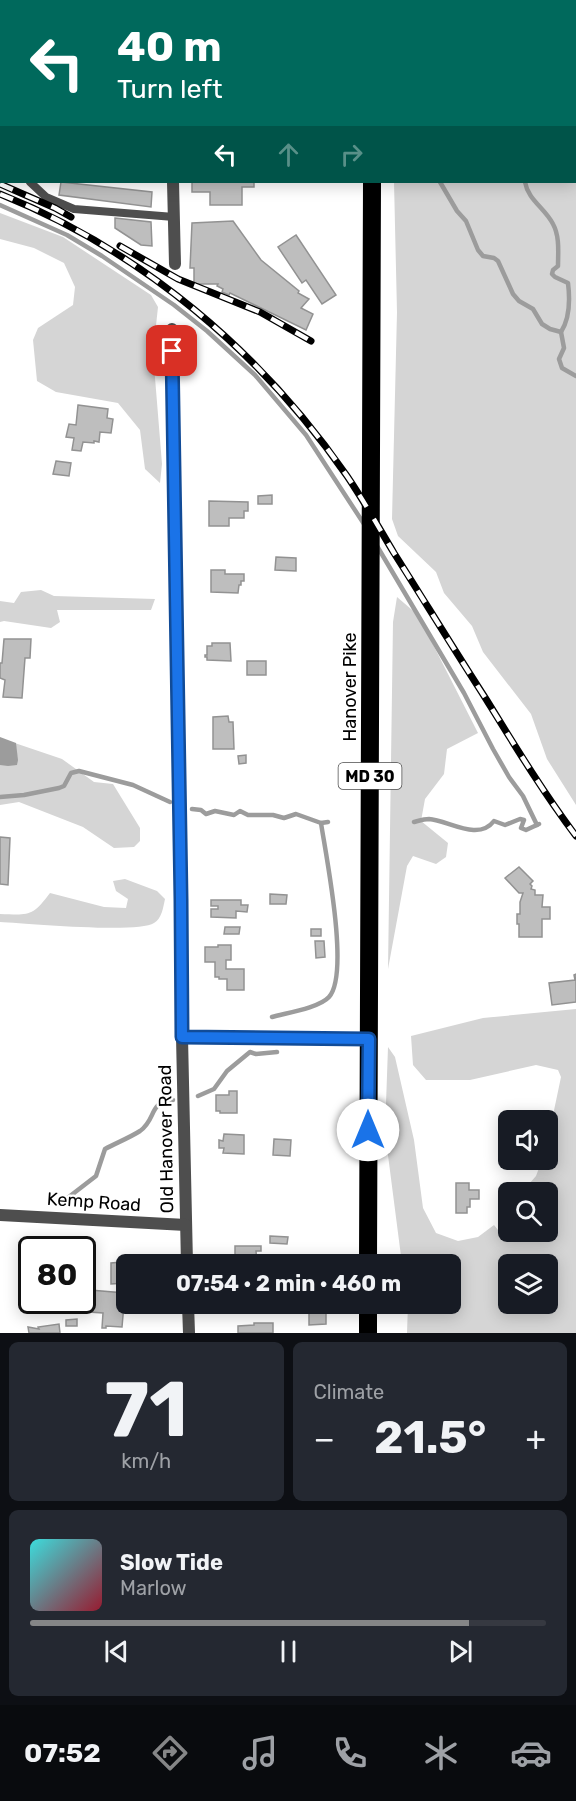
<!DOCTYPE html>
<meta charset="utf-8">
<style>
:root{--surface:#171b24;--page:#242831;--text:#f1f3f6;--muted:#9ea1a6;--line:#363941;--accent:#858687}
body{margin:0;font-family:Rubik,sans-serif;background:var(--page);color:var(--text);height:100vh;display:flex;flex-direction:column;font-size:22px;white-space:nowrap}
*{box-sizing:border-box;margin:0}
p{font-size:20px;color:var(--muted)}
.icon{flex:none;width:33px;height:33px;fill:none;stroke:currentColor;stroke-width:2;stroke-linecap:round;stroke-linejoin:round}
.map{position:relative;height:1333px;overflow:hidden}
.details{display:flex;flex-direction:column;gap:9px;padding:9px;background:#0d0f14;flex:1}
.details>*{flex:none}
.banner{position:absolute;left:0px;top:0px;width:576px;height:183px;box-shadow:0 3px 15px #0003;background:#00695c;color:#fff;overflow:hidden}
.fabs{position:absolute;left:498px;top:1110px;display:grid;gap:12px}
.fabs a{display:grid;place-items:center;width:60px;height:60px;border-radius:9px;background:var(--surface);box-shadow:0 3px 15px #0003;font-size:30px}
.speed{position:absolute;left:18px;top:1236px;display:flex;gap:12px;font-size:30px;font-weight:700;text-align:center}
.speed>*{display:grid;place-content:center;width:78px;height:78px;border-radius:50%;background:var(--surface);box-shadow:0 3px 15px #0003;line-height:1}
.speed .limit{border:3px solid #111;border-radius:9px;background:#fff;color:#111}
.pin{position:absolute;display:grid;place-items:center;width:51px;height:51px;color:#fff;margin:-26px;border-radius:12px;box-shadow:0 3px 9px #0006}
.me{position:absolute;width:66px;margin:-33px;rotate:0deg;stroke-linejoin:round;filter:drop-shadow(0 0 4px #0008)}
.turn{display:flex;align-items:center;gap:21px;height:126px;padding:0 18px;font-size:27px}
.turn .icon{width:78px;height:78px;stroke-width:2.5}
.turn b{display:block;font-size:42px;line-height:51px}
.lanes{display:flex;align-items:center;height:57px;padding:0 18px;background:#0003;justify-content:center;gap:30px;direction:ltr}
.lanes .off{opacity:.35}
.big{font-size:45px;font-weight:700;line-height:1.1}
.details .card{flex:1;display:flex;flex-direction:column;justify-content:center;gap:9px;min-width:0;padding:0 21px;border-radius:9px;background:var(--page)}
.details .dial{align-items:center;gap:0}
.dial b{font-size:78px;line-height:1}
.song{display:flex;align-items:center;gap:18px}
.cover{width:72px;height:72px;border-radius:9px;background:linear-gradient(135deg,hsl(180 70% 55%),hsl(350 70% 35%))}
.played{height:6px;border-radius:3px;background:linear-gradient(90deg,var(--accent) 85%,var(--line) 85%)}
.keys{display:flex;justify-content:space-around;direction:ltr}
.heat{display:flex;justify-content:space-between;align-items:center;font-size:33px;direction:ltr}
.details .tiles{flex:1;display:grid;gap:9px;grid-template-columns:1fr 1fr}
.card:last-child{grid-column:span 2}
.trip{position:absolute;left:116px;top:1254px;width:345px;height:60px;border-radius:9px;background:var(--surface);box-shadow:0 3px 15px #0003;font-weight:700;line-height:60px;text-align:center}
.tab-bar{display:flex;height:96px;justify-content:space-around;align-items:center;background:#090b0e;color:var(--muted)}
.tab-bar .icon{width:42px;height:42px}
.tab-bar .on{color:var(--accent)}
.tab-bar b{font-size:27px;color:var(--text)}
.map>svg:first-child{display:block}
.green{fill:#d5d5d5;fill-rule:evenodd}
.water{fill:#9c9c9c}
.lines{fill:none;stroke-linecap:round;stroke-linejoin:round}
.stream{stroke:#9c9c9c;stroke-width:4.5}
.building{fill:#bebebe;stroke:#929292;stroke-width:1.5}
.lane{stroke:#4e4e4e;stroke-width:8}
.street{stroke:#4e4e4e;stroke-width:12}
.highway{stroke:#000;stroke-width:18}
.rail-casing{stroke:#000;stroke-width:7}
.rail{stroke:#fff;stroke-width:4.5;stroke-dasharray:14;stroke-linecap:butt}
.route-casing{stroke:#114b97;stroke-width:15}
.route{stroke:#1a73e8;stroke-width:10}
.labels{text-anchor:middle;stroke-width:4.5;stroke-linejoin:round;paint-order:stroke}
.shield{fill:#fff;stroke:#4c4c4c;stroke-width:1.5}
.shield-label{font-size:16px;font-weight:bold;fill:#000}
.street-label{font-size:18px;fill:#000;stroke:#fff}
</style>
<div class="map">
<svg width="576" height="1333" viewBox="0 0 576 1333">
<rect width="100%" height="100%" fill="#fff"/>
<g class="green">
<path d="M 411,0 L 561,0 L 564,1 L 411,2 Z"/>
<path d="M 575,9 L 576,10 L 576,805 L 547,759 L 531,714 L 483,652 L 472,626 L 444,593 L 436,572 L 398,536 L 392,519 L 397,312 L 394,182 L 574,182 Z"/>
<path d="M 0,213 L 63,237 L 151,295 L 158,307 L 153,353 L 162,464 L 160,483 L 145,469 L 140,430 L 118,403 L 56,392 L 37,381 L 33,340 L 38,328 L 73,305 L 75,287 L 64,263 L 34,248 L 0,239 Z"/>
<path d="M 41,590 L 54,596 L 155,599 L 151,610 L 57,610 L 60,622 L 51,628 L 4,621 L 0,622 L 0,601 L 14,603 L 21,592 Z"/>
<path d="M 397,597 L 418,615 L 478,733 L 447,749 L 444,774 L 425,799 L 421,821 L 448,843 L 446,857 L 436,864 L 413,856 L 407,866 L 388,969 L 393,622 Z"/>
<path d="M 0,738 L 62,759 L 94,782 L 113,784 L 140,828 L 140,841 L 134,847 L 114,848 L 83,827 L 19,802 L 0,805 Z"/>
<path d="M 125,879 L 157,891 L 165,899 C 163,908 162,918 154,923 C 138,934 25,923 0,922 L 0,914 C 29,915 32,917 50,893 L 104,907 L 126,908 L 128,899 L 116,891 L 113,881 Z"/>
<path d="M 576,1009 L 576,1333 L 407,1333 L 408,1304 L 450,1304 L 450,1264 L 402,1264 L 385,1132 L 388,1047 L 395,1057 L 414,1140 L 423,1208 L 436,1233 L 458,1241 L 478,1237 L 494,1225 L 498,1230 L 508,1229 L 508,1232 L 548,1232 L 548,1192 L 522,1192 L 536,1176 L 542,1160 L 548,1160 L 548,1139 L 561,1077 L 558,1070 L 536,1065 L 470,1080 L 426,1080 L 413,1065 L 411,1036 L 483,1018 ZM 548,1264 L 548,1304 L 508,1304 L 508,1264 Z"/>
</g>
<path class="water" d="M 0,737 L 16,743 L 18,760 L 17,765 L 8,766 L 0,765 Z"/>
<g class="lines">
<g class="stream">
<path d="M 141,0 L 141,2"/>
<path d="M 499,0 L 500,2"/>
<path d="M 535,0 L 536,2"/>
<path d="M 440,182 L 457,211 L 466,221 L 478,250 L 483,256 L 494,258 L 498,261 L 513,294 L 519,301 L 533,309 L 542,324 L 550,329 L 561,332"/>
<path d="M 525,182 C 528,200 545,208 553,224 C 560,237 558,253 558,266 L 553,270 L 552,274 L 555,277 L 568,283 C 570,299 570,318 561,332 L 564,348 L 559,359 L 562,368 L 576,376"/>
<path d="M 0,205 L 67,235 L 102,256 L 174,305 L 207,331 L 255,375 L 306,435 L 364,524"/>
<path d="M 377,546 L 464,693 L 493,749 L 509,777 L 523,796 L 537,825"/>
<path d="M 0,797 L 24,795 L 59,788 L 64,786 L 71,773 L 79,771 L 133,785 L 170,802"/>
<path d="M 192,809 L 201,810 L 206,814 L 215,811 L 234,815 L 240,811 L 248,815 L 273,815 L 284,818 L 296,814 L 321,823 L 328,822"/>
<path d="M 414,822 C 418,821 424,819 429,819 C 448,820 478,842 494,821 L 505,825 L 520,819 L 524,820 L 521,828 L 526,830 L 539,824"/>
<path d="M 272,1017 C 286,1013 319,1008 329,997 C 350,974 326,856 321,823"/>
<path d="M 198,1096 L 214,1089 L 227,1071 L 250,1052 L 256,1054 L 277,1052"/>
<path d="M 61,1203 L 96,1176 L 105,1149 C 116,1143 129,1138 140,1131 C 157,1119 148,1102 173,1100"/>
</g>
</g>
<g class="building">
<path d="M 61,182 L 152,192 L 151,207 L 59,195 Z"/>
<path d="M 192,182 L 254,182 L 254,187 L 242,187 L 242,205 L 210,205 L 210,192 L 192,192 Z"/>
<path d="M 115,218 L 151,222 L 152,246 L 141,245 L 115,228 Z"/>
<path d="M 233,221 L 261,260 L 299,291 L 298,293 L 309,299 L 301,308 L 313,314 L 306,330 L 230,293 L 229,295 L 222,292 L 223,289 L 217,286 L 218,284 L 194,284 L 194,268 L 190,268 L 192,223 Z"/>
<path d="M 296,235 L 336,295 L 322,304 L 306,280 L 302,283 L 278,247 Z"/>
<path d="M 78,405 L 108,409 L 107,418 L 113,419 L 111,433 L 100,432 L 99,442 L 94,441 L 94,443 L 83,442 L 81,451 L 72,450 L 74,438 L 66,437 L 69,424 L 76,425 Z"/>
<path d="M 56,461 L 71,463 L 69,476 L 53,474 Z"/>
<path d="M 272,495 L 272,504 L 258,504 L 258,496 Z"/>
<path d="M 209,501 L 248,502 L 248,511 L 244,511 L 244,518 L 229,518 L 229,526 L 209,526 Z"/>
<path d="M 276,557 L 296,558 L 296,571 L 275,570 Z"/>
<path d="M 211,570 L 225,570 L 225,574 L 244,574 L 244,581 L 241,581 L 241,585 L 239,585 L 238,593 L 211,592 Z"/>
<path d="M 4,639 L 31,639 L 30,658 L 25,658 L 22,698 L 3,697 L 5,680 L 0,678 L 0,663 L 2,663 Z"/>
<path d="M 212,643 L 230,643 L 231,661 L 207,660 L 207,657 L 205,657 L 205,655 L 207,655 L 207,646 L 212,646 Z"/>
<rect x="247" y="661" width="19" height="14"/>
<path d="M 228,716 L 229,722 L 233,722 L 234,749 L 213,749 L 213,717 Z"/>
<path d="M 246,755 L 246,763 L 239,764 L 238,756 Z"/>
<path d="M 0,837 L 10,838 L 8,885 L 0,884 Z"/>
<path d="M 519,867 L 533,881 L 530,884 L 532,886 L 531,889 L 535,890 L 535,895 L 543,895 L 542,907 L 550,907 L 550,919 L 542,919 L 542,937 L 519,937 L 519,924 L 517,924 L 517,914 L 520,914 L 520,902 L 523,893 L 519,893 L 505,878 Z"/>
<path d="M 270,894 L 287,895 L 286,904 L 270,904 Z"/>
<path d="M 211,900 L 241,900 L 241,905 L 248,905 L 247,912 L 236,911 L 236,918 L 211,917 L 211,909 L 218,909 L 218,906 L 211,906 Z"/>
<path d="M 225,927 L 240,927 L 239,934 L 224,934 Z"/>
<rect x="311" y="929" width="10" height="7"/>
<path d="M 315,941 L 324,941 L 325,957 L 316,958 Z"/>
<path d="M 218,945 L 231,945 L 231,960 L 226,960 L 226,969 L 244,969 L 244,990 L 227,990 L 227,979 L 219,979 L 219,977 L 215,977 L 215,962 L 205,962 L 205,947 L 218,947 Z"/>
<path d="M 576,974 L 576,1002 L 552,1005 L 549,983 L 575,980 L 574,975 Z"/>
<path d="M 229,1091 L 237,1091 L 237,1113 L 220,1113 L 220,1111 L 216,1111 L 216,1095 L 229,1095 Z"/>
<path d="M 224,1134 L 244,1135 L 244,1154 L 223,1153 L 224,1148 L 219,1148 L 219,1140 L 223,1141 Z"/>
<path d="M 274,1139 L 291,1140 L 290,1156 L 273,1155 Z"/>
<path d="M 456,1183 L 469,1183 L 469,1190 L 479,1190 L 479,1199 L 470,1199 L 470,1207 L 467,1207 L 467,1213 L 456,1213 Z"/>
<path d="M 270,1236 L 288,1237 L 287,1244 L 270,1243 Z"/>
<path d="M 235,1246 L 261,1246 L 261,1251 L 256,1251 L 257,1264 L 235,1264 Z"/>
<path d="M 122,1262 L 137,1263 L 137,1264 L 126,1264 L 126,1283 L 111,1284 L 111,1263 Z"/>
<path d="M 90,1290 L 125,1293 L 122,1327 L 106,1326 L 106,1328 L 102,1328 L 103,1313 L 89,1312 Z"/>
<path d="M 326,1308 L 326,1324 L 309,1325 L 309,1309 Z"/>
<path d="M 77,1319 L 77,1326 L 66,1326 L 66,1320 Z"/>
<path d="M 254,1323 L 273,1323 L 273,1333 L 238,1333 L 238,1326 L 254,1325 Z"/>
<path d="M 59,1324 L 60,1333 L 29,1333 L 28,1327 L 39,1329 L 38,1327 Z"/>
</g>
<g class="lines">
<g class="lane">
<path d="M 0,43 L 2,43"/>
<path d="M 0,160 L 2,160"/>
<path d="M 30,182 L 46,197 L 74,209 L 174,217"/>
</g>
<g class="street">
<path d="M 172,2 L 172,0"/>
<path d="M 173,182 L 175,264"/>
<path d="M 172,329 L 181,899 L 182,1037 L 187,1264"/>
<path d="M 182,1037 L 369,1039"/>
<path d="M 0,1215 L 186,1225"/>
<path d="M 188,1304 L 189,1333"/>
</g>
<g class="highway">
<path d="M 372,2 L 372,0"/>
<path d="M 368,1264 L 372,182"/>
<path d="M 368,1333 L 368,1304"/>
</g>
<g class="rail-casing">
<g id="rail">
<path d="M 0,184 L 55,208 L 71,217"/>
<path d="M 0,194 C 142,251 260,351 347,476 C 364,501 379,528 394,553 C 425,602 455,651 486,699 C 515,746 543,792 576,836"/>
<path d="M 120,246 L 178,279 L 260,312 L 311,341"/>
</g>
</g>
<use href="#rail" class="rail"/>
</g>
<g class="lines">
<g class="route-casing">
<path id="route" d="M 172,351 L 181,899 L 182,1037 L 369,1039 L 368,1130"/>
</g>
<use href="#route" class="route"/>
</g>
<g class="labels">
<rect class="shield" x="338.5" y="763" width="63" height="26" rx="4.5"/>
<g class="shield-label">
<text x="370" y="782">MD 30</text>
</g>
<g class="street-label">
<text transform="translate(350 687) rotate(-90)" y="6">Hanover Pike</text>
<text transform="translate(166 1139) rotate(-91)" y="6">Old Hanover Road</text>
<text transform="translate(94 1202) rotate(4)" y="6">Kemp Road</text>
</g>
</g>
</svg>
<div class="fabs">
<a><svg class="icon" aria-label="sound" viewBox="0 0 24 24"><path d="M4 9h4l5-4v14l-5-4H4zM17 9q2 3 0 6"/></svg></a>
<a><svg class="icon" aria-label="search" viewBox="0 0 24 24"><circle cx="10" cy="10" r="6"/><path d="M15 15l6 6"/></svg></a>
<a><svg class="icon" aria-label="layers" viewBox="0 0 24 24"><path d="M12 4l9 5-9 5-9-5zM3 14l9 5 9-5"/></svg></a>
</div>
<div class="speed"><div class="limit">80</div></div>
<div class="pin" style="left:172px;top:351px;background:#d93025"><svg class="icon" aria-label="arrive" viewBox="0 0 24 24"><path d="M6 21V4h12l-3 4 3 4H6"/></svg></div>
<svg class="me" style="left:368px;top:1130px" viewBox="-20 -20 40 40"><circle r="19" fill="#fff"/><path d="M0-13L10 11 0 6-10 11z" fill="#1a73e8"/></svg>
<div class="trip">07:54 · 2 min · 460 m</div>
<div class="banner">
<div class="turn"><svg class="icon" aria-label="left" viewBox="0 0 24 24"><path d="M17 20v-9H6M10 6l-5 5 5 5"/></svg><div><b>40 m</b>Turn left</div></div>
<div class="lanes"><svg class="icon" aria-label="left" viewBox="0 0 24 24"><path d="M17 20v-9H6M10 6l-5 5 5 5"/></svg><svg class="icon off" aria-label="ahead" viewBox="0 0 24 24"><path d="M12 20V5M6 11l6-6 6 6"/></svg><svg class="icon off" aria-label="right" viewBox="0 0 24 24"><path d="M7 20v-9h11M14 6l5 5-5 5"/></svg></div>
</div>
</div>
<section class="details">
<div class="tiles">
<div class="card dial"><b>71</b><p>km/h</p></div>
<div class="card"><p>Climate</p>
<div class="heat"><a>−</a><b class="big">21.5°</b><a>+</a></div>
</div>
<div class="card">
<div class="song"><i class="cover"></i><div><b>Slow Tide</b><p>Marlow</p></div></div>
<div class="played"></div>
<div class="keys"><svg class="icon" aria-label="previous" viewBox="0 0 24 24"><path d="M18 5L8 12l10 7zM5 5v14"/></svg><svg class="icon" aria-label="pause" viewBox="0 0 24 24"><path d="M8 5v14M16 5v14"/></svg><svg class="icon" aria-label="next" viewBox="0 0 24 24"><path d="M6 5l10 7-10 7zM19 5v14"/></svg></div>
</div>
</div>
</section>
<nav class="tab-bar">
<b>07:52</b>
<svg class="icon on" aria-label="directions" viewBox="0 0 24 24"><path d="M12 3l9 9-9 9-9-9zM9 14v-3h6M13 9l2 2-2 2"/></svg>
<svg class="icon" aria-label="music" viewBox="0 0 24 24"><path d="M9 18V5l10-2v13"/><circle cx="6" cy="18" r="3"/><circle cx="16" cy="16" r="3"/></svg>
<svg class="icon" aria-label="phone" viewBox="0 0 24 24"><path d="M5 4h4l2 5-3 2q2 4 5 5l2-3 5 2v4C11 20 4 13 5 4z"/></svg>
<svg class="icon" aria-label="climate" viewBox="0 0 24 24"><path d="M12 3v18M4 7l16 10M4 17L20 7"/></svg>
<svg class="icon" aria-label="car" viewBox="0 0 24 24"><path d="M5 17H2v-5l4-1 3-4h7l3 4 3 1v5h-3M9 17h6M6 11h13"/><circle cx="7" cy="17" r="2"/><circle cx="17" cy="17" r="2"/></svg>
</nav>
